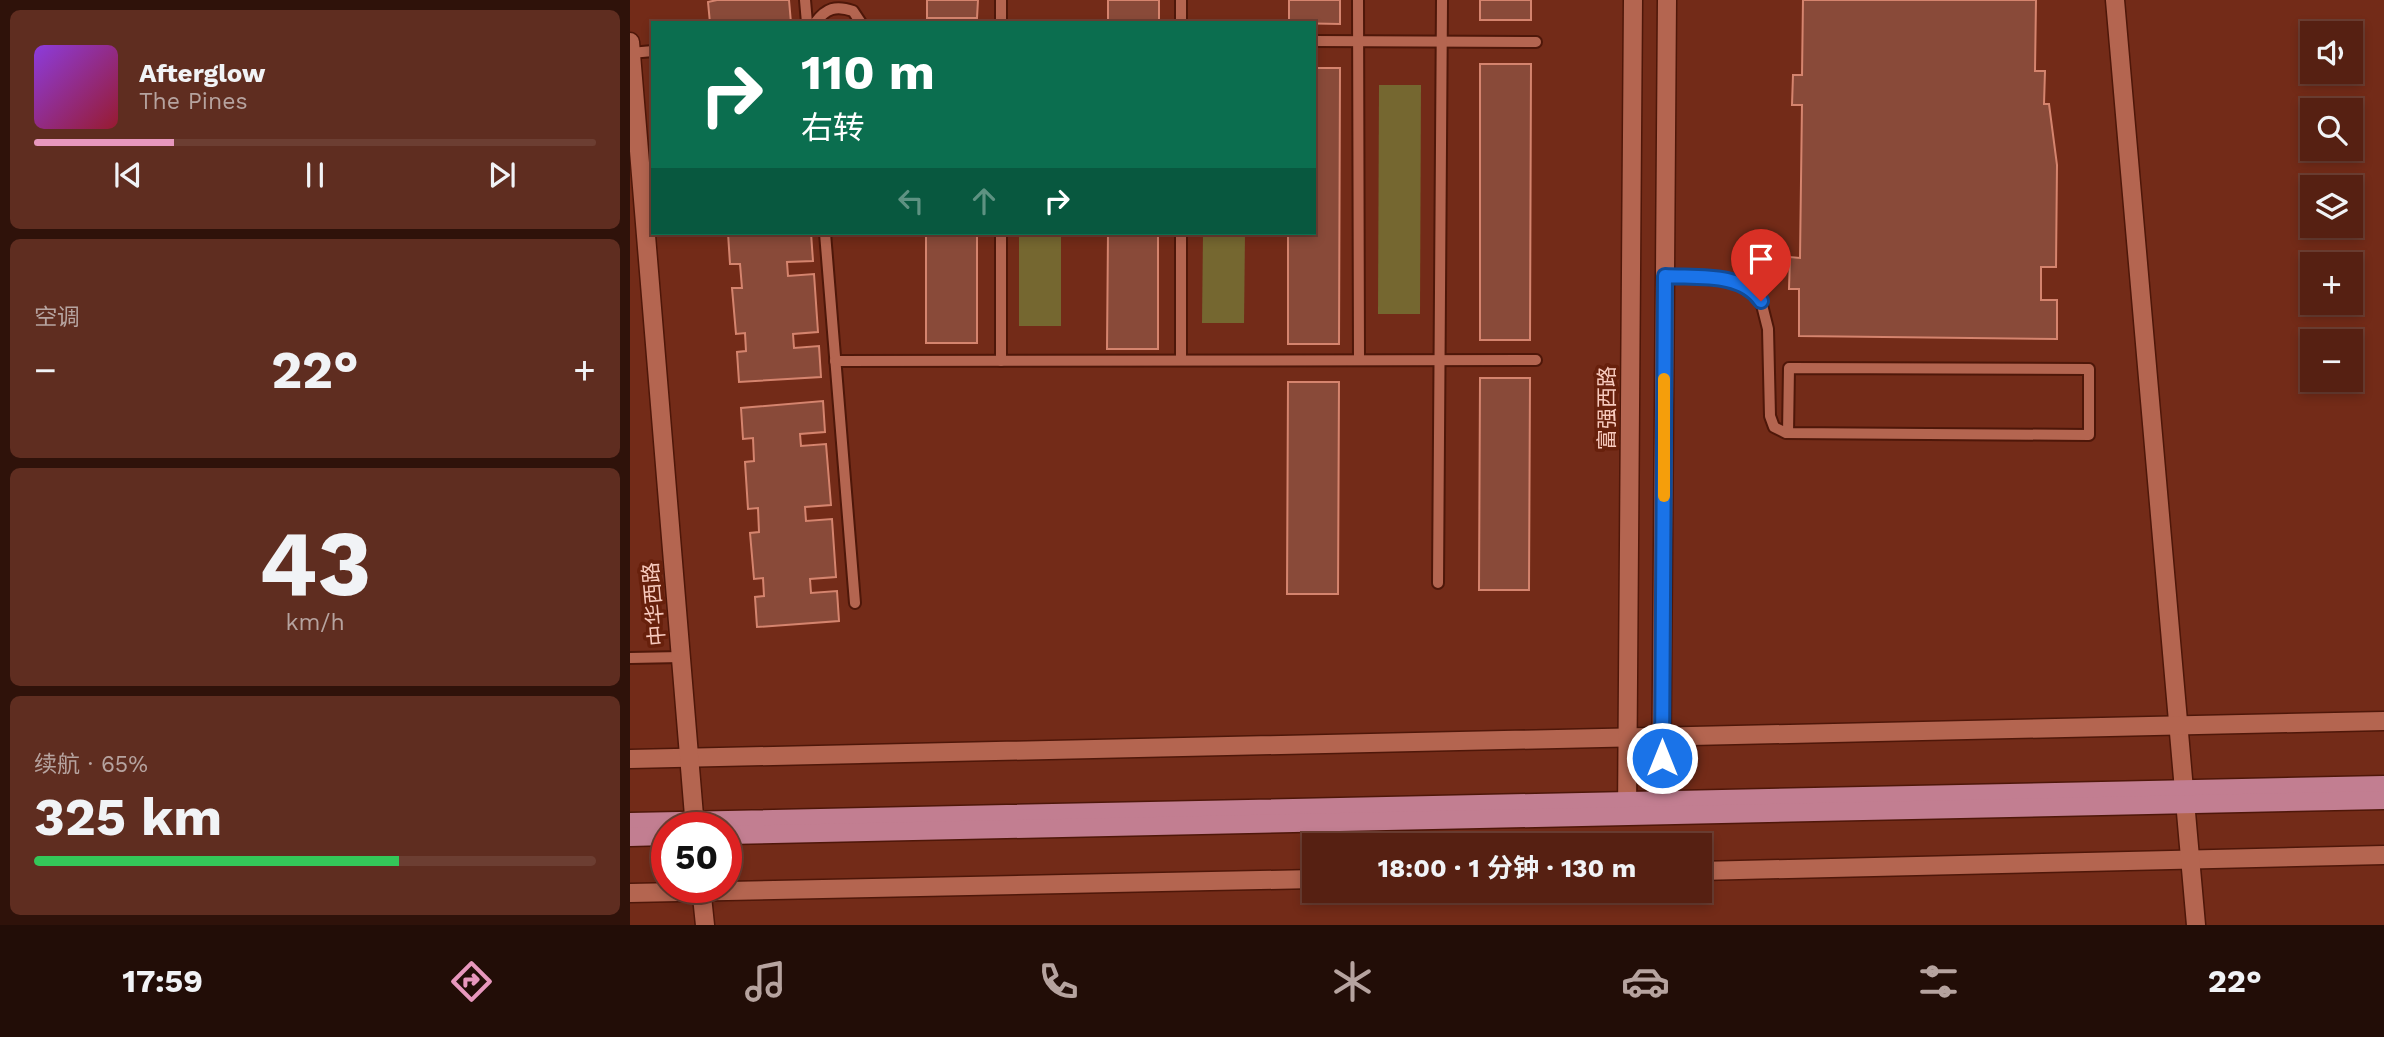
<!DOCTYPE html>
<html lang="zh">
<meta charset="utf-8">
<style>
:root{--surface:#562012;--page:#5f2d20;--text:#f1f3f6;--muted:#b6a39f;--line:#6c3e32;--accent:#e797bd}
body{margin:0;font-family:"Work Sans","Noto Sans SC",sans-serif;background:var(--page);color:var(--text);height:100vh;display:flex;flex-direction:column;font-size:26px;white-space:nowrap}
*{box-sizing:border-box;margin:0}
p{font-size:23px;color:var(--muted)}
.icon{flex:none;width:38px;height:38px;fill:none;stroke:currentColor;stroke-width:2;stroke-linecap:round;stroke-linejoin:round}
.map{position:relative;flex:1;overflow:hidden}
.details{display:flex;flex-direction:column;gap:10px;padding:10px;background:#2f120a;width:630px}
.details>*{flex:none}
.banner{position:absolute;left:21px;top:21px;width:665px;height:214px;border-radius:0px;box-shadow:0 4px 10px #0003,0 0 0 2px var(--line);background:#0b6e4f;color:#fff;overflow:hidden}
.buttons{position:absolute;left:1670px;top:21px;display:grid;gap:14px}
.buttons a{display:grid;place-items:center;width:63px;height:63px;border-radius:0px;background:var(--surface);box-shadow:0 4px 10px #0003,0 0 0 2px var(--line);font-size:35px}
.speed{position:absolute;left:21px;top:812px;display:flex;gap:14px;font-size:35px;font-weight:700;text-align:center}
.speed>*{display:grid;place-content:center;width:91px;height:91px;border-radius:50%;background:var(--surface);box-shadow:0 4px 10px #0003,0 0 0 2px var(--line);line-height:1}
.speed .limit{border:10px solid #d22;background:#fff;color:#111}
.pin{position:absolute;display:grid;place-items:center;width:60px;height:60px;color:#fff;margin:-72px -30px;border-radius:50% 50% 50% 0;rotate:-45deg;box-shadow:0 0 7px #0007}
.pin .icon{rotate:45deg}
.me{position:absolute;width:77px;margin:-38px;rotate:0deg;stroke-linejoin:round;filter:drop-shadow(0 0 5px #0008)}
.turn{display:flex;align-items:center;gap:24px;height:147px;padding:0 35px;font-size:32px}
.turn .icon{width:91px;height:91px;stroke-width:2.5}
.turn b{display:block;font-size:49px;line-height:60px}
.lanes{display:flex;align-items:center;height:66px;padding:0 35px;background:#0003;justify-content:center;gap:35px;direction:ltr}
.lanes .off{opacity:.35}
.big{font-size:52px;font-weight:700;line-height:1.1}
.details .tile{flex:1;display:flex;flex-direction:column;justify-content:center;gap:10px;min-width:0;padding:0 24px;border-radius:10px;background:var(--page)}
.details .dial{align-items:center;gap:0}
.dial b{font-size:91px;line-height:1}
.song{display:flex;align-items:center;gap:21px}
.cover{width:84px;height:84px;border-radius:10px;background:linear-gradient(135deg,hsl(270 70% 55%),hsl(350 70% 35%))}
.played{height:7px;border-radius:4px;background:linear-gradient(90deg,var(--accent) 25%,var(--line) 25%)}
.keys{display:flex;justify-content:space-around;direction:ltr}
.heat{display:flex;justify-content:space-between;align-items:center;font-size:38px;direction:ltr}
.charge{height:10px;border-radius:5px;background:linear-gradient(90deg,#34c759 65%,var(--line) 0)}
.trip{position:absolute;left:672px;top:833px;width:410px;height:70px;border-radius:0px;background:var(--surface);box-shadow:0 4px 10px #0003,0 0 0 2px var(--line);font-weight:700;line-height:70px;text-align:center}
.tabs{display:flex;height:112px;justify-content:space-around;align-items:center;background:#220d07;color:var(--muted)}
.tabs .icon{width:49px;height:49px}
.tabs .current{color:var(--accent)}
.tabs b{font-size:32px;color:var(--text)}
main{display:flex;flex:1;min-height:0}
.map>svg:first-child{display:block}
.green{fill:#756730}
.building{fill:#894a39;stroke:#d5846e;stroke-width:2}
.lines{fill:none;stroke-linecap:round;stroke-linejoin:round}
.lane-casing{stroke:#4e1709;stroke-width:14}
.street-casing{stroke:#4e1709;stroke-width:21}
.secondary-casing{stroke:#4e1709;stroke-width:21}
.primary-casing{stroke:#4e1709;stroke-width:21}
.lane{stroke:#b46550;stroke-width:10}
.street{stroke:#b46550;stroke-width:18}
.secondary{stroke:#b46550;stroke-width:18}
.primary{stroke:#c27e91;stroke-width:18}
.route-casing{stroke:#114b97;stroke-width:18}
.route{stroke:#1a73e8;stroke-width:12}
.slow{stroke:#f59e0b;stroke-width:12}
.labels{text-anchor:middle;stroke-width:7;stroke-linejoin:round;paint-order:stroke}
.street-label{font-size:21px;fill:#f7cabe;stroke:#67200c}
</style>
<main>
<section class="details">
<div class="tile">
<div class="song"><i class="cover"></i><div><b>Afterglow</b><p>The Pines</p></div></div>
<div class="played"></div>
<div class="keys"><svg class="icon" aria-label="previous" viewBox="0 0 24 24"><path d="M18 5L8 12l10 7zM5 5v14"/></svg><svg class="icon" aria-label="pause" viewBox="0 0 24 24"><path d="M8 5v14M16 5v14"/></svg><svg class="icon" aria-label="next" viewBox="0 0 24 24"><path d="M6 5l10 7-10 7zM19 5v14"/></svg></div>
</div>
<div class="tile"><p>空调</p>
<div class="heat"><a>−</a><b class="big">22°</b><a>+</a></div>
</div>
<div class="tile dial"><b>43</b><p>km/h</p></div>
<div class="tile"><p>续航 · 65%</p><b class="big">325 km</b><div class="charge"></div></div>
</section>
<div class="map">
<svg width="1754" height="925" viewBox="0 0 1754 925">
<rect width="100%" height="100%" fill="#732b18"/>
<g class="green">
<path d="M 749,85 L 791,85 L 790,314 L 748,314 Z"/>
<rect x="389" y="233" width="42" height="93"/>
<path d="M 573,233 L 615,233 L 614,323 L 572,323 Z"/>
</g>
<g class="building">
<path d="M 87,0 L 159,0 L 161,23 L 80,23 L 78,2 Z"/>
<path d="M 297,0 L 348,0 L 347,18 L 297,18 Z"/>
<rect x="478" y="0" width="51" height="23"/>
<path d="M 659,0 L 710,0 L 710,24 L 659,23 Z"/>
<rect x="850" y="0" width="51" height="20"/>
<path d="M 1173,0 L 1406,0 L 1405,71 L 1415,71 L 1414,104 L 1419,104 L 1427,165 L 1426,267 L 1411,267 L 1411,300 L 1427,300 L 1427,339 L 1169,336 L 1169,289 L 1159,289 L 1160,257 L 1170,258 L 1172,105 L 1162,105 L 1163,75 L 1172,75 Z"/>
<path d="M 850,64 L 901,64 L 900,340 L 850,340 Z"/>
<path d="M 684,68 L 710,68 L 709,344 L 658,344 L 658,233 L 684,233 Z"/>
<path d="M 98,233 L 181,233 L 183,261 L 157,262 L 158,276 L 184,274 L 188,332 L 163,334 L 164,348 L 189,346 L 191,377 L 109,382 L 107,352 L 116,351 L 115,333 L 106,334 L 102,288 L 112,288 L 110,264 L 100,264 Z"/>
<rect x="296" y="233" width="51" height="110"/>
<path d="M 478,233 L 528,233 L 528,349 L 477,349 Z"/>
<path d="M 850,378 L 900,378 L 899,590 L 849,590 Z"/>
<path d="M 658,382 L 709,382 L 708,594 L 657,594 Z"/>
<path d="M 193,401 L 195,432 L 170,434 L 171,446 L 196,444 L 201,505 L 175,507 L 176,521 L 202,519 L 206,577 L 180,579 L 181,593 L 207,591 L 209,621 L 127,627 L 125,597 L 134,596 L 133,578 L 124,579 L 120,533 L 129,532 L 128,508 L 118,509 L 115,462 L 124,461 L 123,438 L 113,439 L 111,408 Z"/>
</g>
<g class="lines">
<g class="lane-casing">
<g id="lane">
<path d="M 175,0 L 177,23"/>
<path d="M 371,0 L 371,23"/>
<path d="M 551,0 L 551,23"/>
<path d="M 728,0 L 729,360"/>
<path d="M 185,23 C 196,8 206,5 223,11 L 231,23"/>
<path d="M 684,41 L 906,42"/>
<path d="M 1,53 L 23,51"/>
<path d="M 195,233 L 225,603"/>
<path d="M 371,233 L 371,361"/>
<path d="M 551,233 L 551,360"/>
<path d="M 1035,276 L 1106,281 L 1123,289 L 1131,301 L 1138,329 L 1140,416 L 1144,427 L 1156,433 L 1459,435 L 1459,369 L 1159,368 L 1158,433"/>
<path d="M 205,361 L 906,360"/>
<path d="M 808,583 L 812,0"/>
<path d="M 0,658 L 51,657"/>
</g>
</g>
<g class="street-casing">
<g id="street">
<path d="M 1485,0 L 1554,790"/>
<path d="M 0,759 L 1754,721"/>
<path d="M 1069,871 L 1754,855"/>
<path d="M 71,887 L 75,925"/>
<path d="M 0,893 L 684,879"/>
</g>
</g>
<g class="secondary-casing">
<g id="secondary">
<path d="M 0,42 L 65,828"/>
<path d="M 1554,790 L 1566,925"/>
<path d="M 997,815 L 1003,0"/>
<path d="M 1031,815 L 1037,0"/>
</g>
</g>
<g class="primary-casing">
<g id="primary">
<path d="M 0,822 L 1754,785"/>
<path d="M 96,835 L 1754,800"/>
<path d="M 0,837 L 37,836"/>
</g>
</g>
<use href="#lane" class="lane"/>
<use href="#street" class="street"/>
<use href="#secondary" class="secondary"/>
<use href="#primary" class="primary"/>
</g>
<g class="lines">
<g class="route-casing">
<path id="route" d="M 1032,758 L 1035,276 C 1067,278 1112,272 1131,301"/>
</g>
<use href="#route" class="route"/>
<path class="slow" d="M 1034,496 L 1034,379"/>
</g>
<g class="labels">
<g class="street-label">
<text transform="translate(977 408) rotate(-90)" y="7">富强西路</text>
<text transform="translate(24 604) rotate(-95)" y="7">中华西路</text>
</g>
</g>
</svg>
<div class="buttons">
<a><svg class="icon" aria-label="sound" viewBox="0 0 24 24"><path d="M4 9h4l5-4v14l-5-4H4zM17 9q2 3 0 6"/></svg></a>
<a><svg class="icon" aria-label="search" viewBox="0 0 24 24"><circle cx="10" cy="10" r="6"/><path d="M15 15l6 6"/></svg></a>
<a><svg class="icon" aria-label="layers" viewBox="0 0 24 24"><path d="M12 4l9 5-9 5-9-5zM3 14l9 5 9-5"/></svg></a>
<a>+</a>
<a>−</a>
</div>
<div class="speed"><div class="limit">50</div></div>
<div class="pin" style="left:1131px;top:301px;background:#d93025"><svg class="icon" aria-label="arrive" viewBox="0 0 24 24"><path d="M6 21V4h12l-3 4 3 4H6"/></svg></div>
<svg class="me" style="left:1032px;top:758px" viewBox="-20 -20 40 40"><circle r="17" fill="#1a73e8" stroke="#fff" stroke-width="3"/><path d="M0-11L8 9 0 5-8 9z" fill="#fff"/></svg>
<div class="trip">18:00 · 1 分钟 · 130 m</div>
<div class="banner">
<div class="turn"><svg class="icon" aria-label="right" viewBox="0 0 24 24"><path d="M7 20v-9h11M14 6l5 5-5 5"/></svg><div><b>110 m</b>右转</div></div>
<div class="lanes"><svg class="icon off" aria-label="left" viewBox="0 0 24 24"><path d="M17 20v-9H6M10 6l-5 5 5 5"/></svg><svg class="icon off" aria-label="ahead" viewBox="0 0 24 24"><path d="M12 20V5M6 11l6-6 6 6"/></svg><svg class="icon" aria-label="right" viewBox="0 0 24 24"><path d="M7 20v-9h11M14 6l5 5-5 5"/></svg></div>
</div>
</div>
</main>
<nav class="tabs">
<b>17:59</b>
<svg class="icon current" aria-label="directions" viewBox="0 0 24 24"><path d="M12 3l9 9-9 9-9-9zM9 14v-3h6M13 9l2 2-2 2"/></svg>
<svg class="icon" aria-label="music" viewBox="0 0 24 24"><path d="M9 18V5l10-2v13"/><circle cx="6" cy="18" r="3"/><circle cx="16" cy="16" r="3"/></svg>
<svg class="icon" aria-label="phone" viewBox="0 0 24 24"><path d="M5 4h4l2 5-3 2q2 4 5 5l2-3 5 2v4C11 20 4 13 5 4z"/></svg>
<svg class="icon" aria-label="climate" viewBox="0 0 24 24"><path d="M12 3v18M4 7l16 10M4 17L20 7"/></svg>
<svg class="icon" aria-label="car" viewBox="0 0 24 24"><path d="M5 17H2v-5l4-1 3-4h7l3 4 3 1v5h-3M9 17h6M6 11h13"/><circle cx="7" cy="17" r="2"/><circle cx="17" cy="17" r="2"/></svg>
<svg class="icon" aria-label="filters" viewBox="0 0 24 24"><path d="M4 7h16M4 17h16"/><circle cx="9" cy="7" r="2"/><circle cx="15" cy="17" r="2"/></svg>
<b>22°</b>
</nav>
